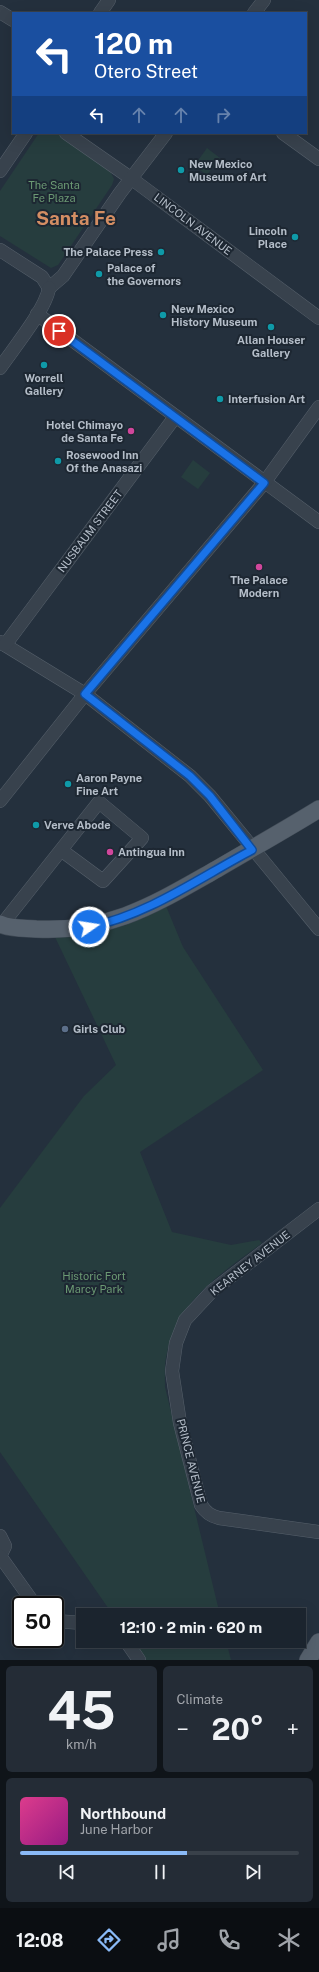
<!DOCTYPE html>
<meta charset="utf-8">
<style>
:root{--surface:#1b242e;--page:#242c36;--text:#f1f3f6;--muted:#a0a4aa;--line:#39414a;--accent:#8abaf7}
body{margin:0;font-family:"Public Sans",sans-serif;background:var(--page);color:var(--text);height:100vh;display:flex;flex-direction:column;font-size:15px;white-space:nowrap}
*{box-sizing:border-box;margin:0}
p{font-size:13px;color:var(--muted)}
.icon{flex:none;width:22px;height:22px;fill:none;stroke:currentColor;stroke-width:2;stroke-linecap:round;stroke-linejoin:round}
.map{position:relative;height:1660px;overflow:hidden}
.details{display:flex;flex-direction:column;gap:6px;padding:6px;background:#0f1419;flex:1}
.details>*{flex:none}
.top-card{position:absolute;left:12px;top:12px;width:295px;height:122px;border-radius:0px;box-shadow:0 4px 16px #0002,0 0 0 1px var(--line);background:#1a4fa0;color:#fff;overflow:hidden}
.speed{position:absolute;left:12px;top:1596px;display:flex;gap:8px;font-size:20px;font-weight:700;text-align:center}
.speed>*{display:grid;place-content:center;width:52px;height:52px;border-radius:50%;background:var(--surface);box-shadow:0 4px 16px #0002,0 0 0 1px var(--line);line-height:1}
.speed .limit{border:2px solid #111;border-radius:6px;background:#fff;color:#111}
.pin{position:absolute;display:grid;place-items:center;width:34px;height:34px;color:#fff;margin:-17px;border:2px solid #fff;border-radius:50%;box-shadow:0 1px 4px #0007}
.me{position:absolute;width:44px;margin:-22px;rotate:77deg;stroke-linejoin:round;filter:drop-shadow(0 0 3px #0008)}
.turn{display:flex;align-items:center;gap:14px;height:84px;padding:0 16px;font-size:18px}
.turn .icon{width:52px;height:52px;stroke-width:2.5}
.turn b{display:block;font-size:28px;line-height:34px}
.lanes{display:flex;align-items:center;height:38px;padding:0 16px;background:#0003;justify-content:center;gap:20px;direction:ltr}
.lanes .off{opacity:.35}
.big{font-size:30px;font-weight:700;line-height:1.1}
.details .card{flex:1;display:flex;flex-direction:column;justify-content:center;gap:6px;min-width:0;padding:0 14px;border-radius:6px;background:var(--page)}
.details .dial{align-items:center;gap:0}
.dial b{font-size:52px;line-height:1}
.song{display:flex;align-items:center;gap:12px}
.cover{width:48px;height:48px;border-radius:6px;background:linear-gradient(135deg,hsl(330 70% 55%),hsl(310 70% 35%))}
.played{height:4px;border-radius:2px;background:linear-gradient(90deg,var(--accent) 60%,var(--line) 60%)}
.keys{display:flex;justify-content:space-around;direction:ltr}
.heat{display:flex;justify-content:space-between;align-items:center;font-size:22px;direction:ltr}
.details .tiles{flex:1;display:grid;gap:6px;grid-template-columns:1fr 1fr}
.card:last-child{grid-column:span 2}
.trip{position:absolute;left:76px;top:1608px;width:230px;height:40px;border-radius:0px;background:var(--surface);box-shadow:0 4px 16px #0002,0 0 0 1px var(--line);font-weight:700;line-height:40px;text-align:center}
.tabs{display:flex;height:64px;justify-content:space-around;align-items:center;background:#0b0e12;color:var(--muted)}
.tabs .icon{width:28px;height:28px}
.tabs .current{color:var(--accent)}
.tabs b{font-size:18px;color:var(--text)}
.map>svg:first-child{display:block}
.green{fill:#263d3e}
.lines{fill:none;stroke-linecap:round;stroke-linejoin:round}
.minor-casing{stroke:#56606b;stroke-width:14}
.major-casing{stroke:#414b56;stroke-width:18}
.minor{stroke:#38424d;stroke-width:13}
.major{stroke:#56616d;stroke-width:17}
.route-casing{stroke:#114b97;stroke-width:10}
.route{stroke:#1a73e8;stroke-width:7}
.culture-dot{fill:#0f9aa8;stroke:#1d2732;stroke-width:1.5}
.hotel-dot{fill:#d1479c;stroke:#1d2732;stroke-width:1.5}
.service-dot{fill:#5c6f8a;stroke:#1d2732;stroke-width:1.5}
.labels{text-anchor:middle;stroke-width:4;stroke-linejoin:round;paint-order:stroke}
.poi-label{font-size:11px;font-weight:bold;fill:#b4bdc8;stroke:#1d2732;text-anchor:start}
.park-label{font-size:11px;fill:#6b9973;stroke:#1d2732}
.street-label{font-size:11px;fill:#b4bdc8;stroke:#1d2732}
.town-label{font-size:19px;font-weight:bold;fill:#d48e63;stroke:#1d2732}
</style>
<div class="map">
<svg width="319" height="1660" viewBox="0 0 319 1660">
<rect width="100%" height="100%" fill="#24303d"/>
<g class="green">
<path d="M 39,133 L 58,133 L 110,171 L 114,179 L 112,185 L 58,265 L 51,268 L 0,236 L 0,191 Z"/>
<path d="M 207,148 L 220,158 L 207,175 L 194,166 Z"/>
<path d="M 193,460 L 210,473 L 198,489 L 181,477 Z"/>
<path d="M 166,906 L 183,947 L 263,1070 L 140,1152 L 172,1232 L 231,1245 L 259,1240 L 262,1243 C 222,1273 177,1301 167,1353 C 164,1363 165,1376 165,1387 L 220,1615 L 113,1615 L 0,1452 L 0,1208 L 84,1096 L 116,1065 L 55,937 L 88,934 L 126,925 Z"/>
<path d="M 131,1641 L 226,1641 L 231,1660 L 145,1660 Z"/>
</g>
<g class="lines">
<g class="minor-casing">
<g id="minor">
<path d="M 0,12 L 13,20"/>
<path d="M 100,13 L 109,0"/>
<path d="M 254,13 L 264,0"/>
<path d="M 66,133 L 132,179 L 319,318"/>
<path d="M 283,133 L 319,159"/>
<path d="M 0,171 L 26,133"/>
<path d="M 0,250 L 42,277 L 49,288"/>
<path d="M 49,288 L 63,276 L 120,193 L 166,133"/>
<path d="M 37,314 L 319,522"/>
<path d="M 0,368 C 13,349 46,309 49,288"/>
<path d="M 0,642 L 85,694 L 190,776 L 210,796 L 319,929"/>
<path d="M 5,645 L 175,417"/>
<path d="M 0,801 L 85,694 L 264,483 L 319,407"/>
<path d="M 0,927 L 99,802 L 142,838 L 103,881 L 61,850"/>
<path d="M 319,1209 L 212,1291 L 185,1320 L 176,1343 L 172,1371 L 180,1423 L 201,1505 C 206,1513 211,1516 219,1518 L 319,1532"/>
<path d="M 0,1536 L 5,1546 L 0,1556"/>
<path d="M 0,1556 L 35,1605"/>
<path d="M 55,1621 L 83,1623"/>
<path d="M 126,1641 L 139,1660"/>
</g>
</g>
<g class="major-casing">
<g id="major">
<path d="M 0,924 C 11,929 24,928 36,929 C 110,933 155,904 217,869 C 251,849 285,830 319,809"/>
<path d="M 308,1660 L 319,1642"/>
</g>
</g>
<use href="#minor" class="minor"/>
<use href="#major" class="major"/>
</g>
<g class="lines">
<g class="route-casing">
<path id="route" d="M 59,331 L 264,483 L 85,694 L 190,776 L 210,796 L 252,850 C 199,878 148,915 89,927"/>
</g>
<use href="#route" class="route"/>
</g>
<g class="culture-dot">
<circle cx="181" cy="170" r="4"/>
<circle cx="295" cy="237" r="4"/>
<circle cx="161" cy="252" r="4"/>
<circle cx="99" cy="274" r="4"/>
<circle cx="163" cy="315" r="4"/>
<circle cx="271" cy="327" r="4"/>
<circle cx="44" cy="365" r="4"/>
<circle cx="220" cy="399" r="4"/>
<circle cx="58" cy="461" r="4"/>
<circle cx="68" cy="784" r="4"/>
<circle cx="36" cy="825" r="4"/>
</g>
<g class="hotel-dot">
<circle cx="131" cy="431" r="4"/>
<circle cx="259" cy="567" r="4"/>
<circle cx="110" cy="852" r="4"/>
</g>
<circle class="service-dot" cx="65" cy="1029" r="4"/>
<g class="labels">
<g class="poi-label">
<text x="189" y="168">New Mexico<tspan x="189" dy="13">Museum of Art</tspan></text>
<text x="287" y="235" text-anchor="end">Lincoln<tspan x="287" dy="13">Place</tspan></text>
<text x="153" y="256" text-anchor="end">The Palace Press</text>
<text x="107" y="272">Palace of<tspan x="107" dy="13">the Governors</tspan></text>
<text x="171" y="313">New Mexico<tspan x="171" dy="13">History Museum</tspan></text>
<text x="271" y="344" text-anchor="middle">Allan Houser<tspan x="271" dy="13">Gallery</tspan></text>
<text x="44" y="382" text-anchor="middle">Worrell<tspan x="44" dy="13">Gallery</tspan></text>
<text x="228" y="403">Interfusion Art</text>
<text x="123" y="429" text-anchor="end">Hotel Chimayo<tspan x="123" dy="13">de Santa Fe</tspan></text>
<text x="66" y="459">Rosewood Inn<tspan x="66" dy="13">Of the Anasazi</tspan></text>
<text x="259" y="584" text-anchor="middle">The Palace<tspan x="259" dy="13">Modern</tspan></text>
<text x="76" y="782">Aaron Payne<tspan x="76" dy="13">Fine Art</tspan></text>
<text x="44" y="829">Verve Abode</text>
<text x="118" y="856">Antingua Inn</text>
<text x="73" y="1033">Girls Club</text>
</g>
<g class="park-label">
<text x="54" y="189">The Santa<tspan x="54" dy="13">Fe Plaza</tspan></text>
<text x="94" y="1280">Historic Fort<tspan x="94" dy="13">Marcy Park</tspan></text>
</g>
<g class="street-label">
<text transform="translate(193 224) rotate(37)" y="4">LINCOLN AVENUE</text>
<text transform="translate(90 531) rotate(-53)" y="4">NUSBAUM STREET</text>
<text transform="translate(250 1263) rotate(-38)" y="4">KEARNEY AVENUE</text>
<text transform="translate(191 1461) rotate(76)" y="4">PRINCE AVENUE</text>
</g>
<g class="town-label">
<text x="76" y="225">Santa Fe</text>
</g>
</g>
</svg>
<div class="speed"><div class="limit">50</div></div>
<div class="pin" style="left:59px;top:331px;background:#d93025"><svg class="icon" aria-label="arrive" viewBox="0 0 24 24"><path d="M6 21V4h12l-3 4 3 4H6"/></svg></div>
<svg class="me" style="left:89px;top:927px" viewBox="-20 -20 40 40"><circle r="17" fill="#1a73e8" stroke="#fff" stroke-width="3"/><path d="M0-11L8 9 0 5-8 9z" fill="#fff"/></svg>
<div class="trip">12:10 · 2 min · 620 m</div>
<div class="top-card">
<div class="turn"><svg class="icon" aria-label="left" viewBox="0 0 24 24"><path d="M17 20v-9H6M10 6l-5 5 5 5"/></svg><div><b>120 m</b>Otero Street</div></div>
<div class="lanes"><svg class="icon" aria-label="left" viewBox="0 0 24 24"><path d="M17 20v-9H6M10 6l-5 5 5 5"/></svg><svg class="icon off" aria-label="ahead" viewBox="0 0 24 24"><path d="M12 20V5M6 11l6-6 6 6"/></svg><svg class="icon off" aria-label="ahead" viewBox="0 0 24 24"><path d="M12 20V5M6 11l6-6 6 6"/></svg><svg class="icon off" aria-label="right" viewBox="0 0 24 24"><path d="M7 20v-9h11M14 6l5 5-5 5"/></svg></div>
</div>
</div>
<section class="details">
<div class="tiles">
<div class="card dial"><b>45</b><p>km/h</p></div>
<div class="card"><p>Climate</p>
<div class="heat"><a>−</a><b class="big">20°</b><a>+</a></div>
</div>
<div class="card">
<div class="song"><i class="cover"></i><div><b>Northbound</b><p>June Harbor</p></div></div>
<div class="played"></div>
<div class="keys"><svg class="icon" aria-label="previous" viewBox="0 0 24 24"><path d="M18 5L8 12l10 7zM5 5v14"/></svg><svg class="icon" aria-label="pause" viewBox="0 0 24 24"><path d="M8 5v14M16 5v14"/></svg><svg class="icon" aria-label="next" viewBox="0 0 24 24"><path d="M6 5l10 7-10 7zM19 5v14"/></svg></div>
</div>
</div>
</section>
<nav class="tabs">
<b>12:08</b>
<svg class="icon current" aria-label="directions" viewBox="0 0 24 24"><path d="M12 3l9 9-9 9-9-9zM9 14v-3h6M13 9l2 2-2 2"/></svg>
<svg class="icon" aria-label="music" viewBox="0 0 24 24"><path d="M9 18V5l10-2v13"/><circle cx="6" cy="18" r="3"/><circle cx="16" cy="16" r="3"/></svg>
<svg class="icon" aria-label="phone" viewBox="0 0 24 24"><path d="M5 4h4l2 5-3 2q2 4 5 5l2-3 5 2v4C11 20 4 13 5 4z"/></svg>
<svg class="icon" aria-label="climate" viewBox="0 0 24 24"><path d="M12 3v18M4 7l16 10M4 17L20 7"/></svg>
</nav>
